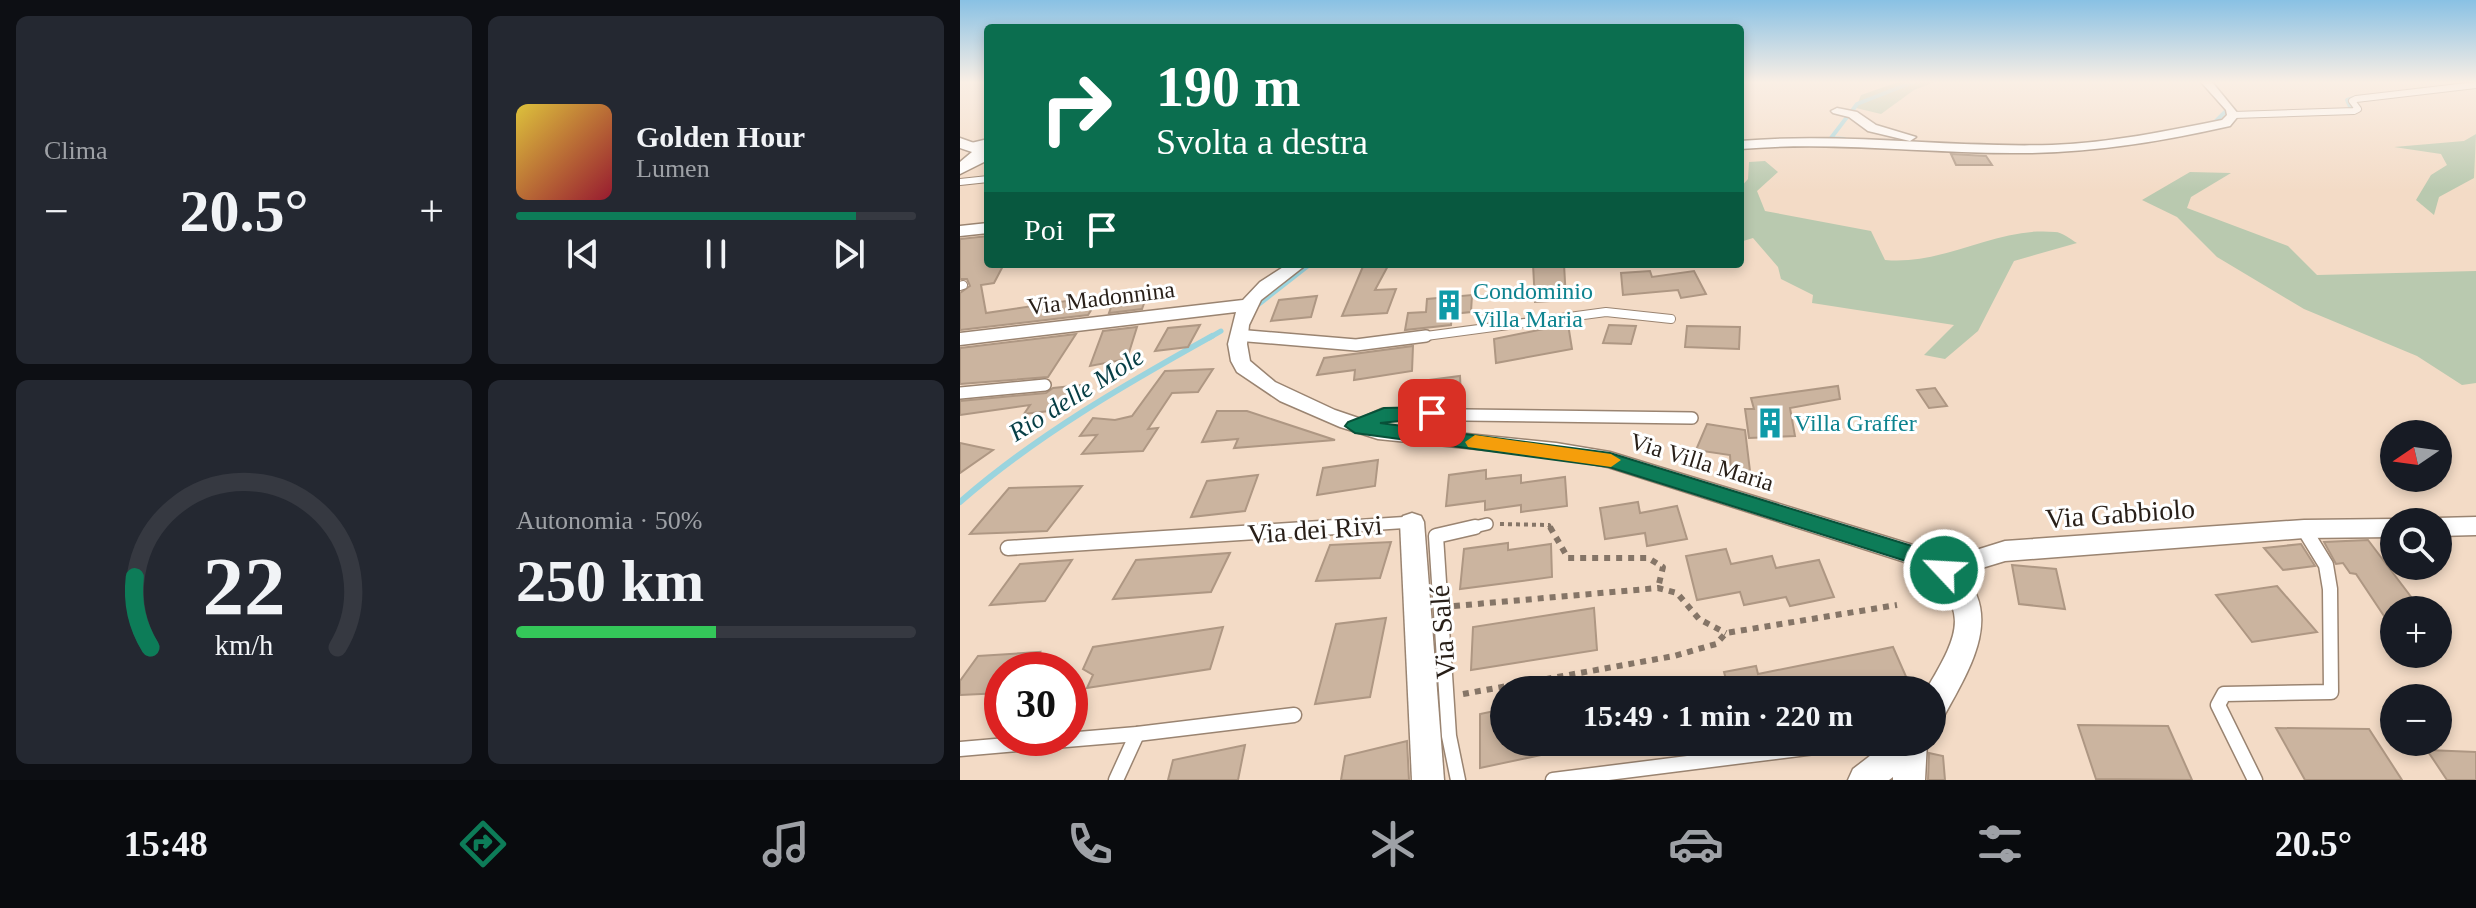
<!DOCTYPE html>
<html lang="it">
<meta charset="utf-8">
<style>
:root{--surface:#171b24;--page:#242831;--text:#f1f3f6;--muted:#9ea1a6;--line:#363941;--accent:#0d7c58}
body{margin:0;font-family:"Times New Roman",serif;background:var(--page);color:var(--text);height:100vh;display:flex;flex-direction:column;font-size:30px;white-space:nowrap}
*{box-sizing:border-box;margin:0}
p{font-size:26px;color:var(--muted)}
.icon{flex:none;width:44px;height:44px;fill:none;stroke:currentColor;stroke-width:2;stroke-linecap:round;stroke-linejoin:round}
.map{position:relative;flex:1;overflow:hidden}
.sheet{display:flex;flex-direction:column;gap:16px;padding:16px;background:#0d0f14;width:960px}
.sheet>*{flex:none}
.banner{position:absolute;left:24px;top:24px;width:760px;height:244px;border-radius:8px;box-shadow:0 4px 12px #0003;background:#0b6e4f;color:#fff;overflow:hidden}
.needle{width:52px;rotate:257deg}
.tools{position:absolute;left:1420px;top:420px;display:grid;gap:16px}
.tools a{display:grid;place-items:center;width:72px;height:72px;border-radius:50%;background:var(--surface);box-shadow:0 4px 12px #0003;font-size:40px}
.speed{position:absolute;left:24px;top:652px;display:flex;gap:16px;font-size:40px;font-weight:700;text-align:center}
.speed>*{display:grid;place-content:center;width:104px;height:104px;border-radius:50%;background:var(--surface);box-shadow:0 4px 12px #0003;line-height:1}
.speed .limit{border:12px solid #d22;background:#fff;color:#111}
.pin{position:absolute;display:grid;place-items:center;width:68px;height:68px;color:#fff;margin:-34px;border-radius:16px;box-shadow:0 4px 12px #0006}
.me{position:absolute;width:88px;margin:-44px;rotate:295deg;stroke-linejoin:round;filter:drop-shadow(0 0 6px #0008)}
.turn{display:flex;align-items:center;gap:28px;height:168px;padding:0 40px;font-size:36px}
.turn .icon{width:104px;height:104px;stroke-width:2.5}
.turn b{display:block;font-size:56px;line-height:68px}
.then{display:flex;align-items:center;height:76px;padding:0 40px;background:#0003;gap:16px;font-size:30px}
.big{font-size:60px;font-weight:600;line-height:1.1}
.sheet .widget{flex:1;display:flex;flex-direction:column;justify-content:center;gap:12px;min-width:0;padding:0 28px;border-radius:12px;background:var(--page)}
.sheet .dial{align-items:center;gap:0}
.dial svg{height:208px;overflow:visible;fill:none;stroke:var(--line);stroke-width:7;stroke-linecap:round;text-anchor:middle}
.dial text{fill:var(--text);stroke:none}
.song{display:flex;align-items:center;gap:24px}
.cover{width:96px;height:96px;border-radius:12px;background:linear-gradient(135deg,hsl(50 70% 55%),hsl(350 70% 35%))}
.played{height:8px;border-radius:4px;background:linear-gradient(90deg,var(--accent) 85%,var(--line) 85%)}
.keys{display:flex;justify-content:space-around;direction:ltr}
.heat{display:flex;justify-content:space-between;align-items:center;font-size:44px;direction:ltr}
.charge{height:12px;border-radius:6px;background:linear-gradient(90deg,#34c759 50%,var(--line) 0)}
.sheet .tiles{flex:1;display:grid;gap:16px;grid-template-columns:repeat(2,1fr)}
.trip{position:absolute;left:530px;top:676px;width:456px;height:80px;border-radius:40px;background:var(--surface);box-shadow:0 4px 12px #0003;font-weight:600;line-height:80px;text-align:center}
.tabs{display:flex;height:128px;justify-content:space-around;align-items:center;background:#090b0e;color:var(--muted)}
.tabs .icon{width:56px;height:56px}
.tabs .active{color:var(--accent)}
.tabs b{font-size:36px;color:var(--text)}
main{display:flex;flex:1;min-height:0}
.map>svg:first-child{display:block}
.green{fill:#b9c9af}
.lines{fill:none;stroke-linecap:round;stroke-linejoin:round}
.stream-far2{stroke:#9ad4de;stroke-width:4}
.stream-far1{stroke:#9ad4de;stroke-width:5}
.stream{stroke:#9ad4de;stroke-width:6}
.building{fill:#cbb49f;stroke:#ae9783;stroke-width:2}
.service-far3-casing{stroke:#9a8471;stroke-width:8}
.service-far2-casing{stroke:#9a8471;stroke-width:10}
.service-far1-casing{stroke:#9a8471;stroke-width:14}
.service-casing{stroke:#9a8471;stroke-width:17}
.minor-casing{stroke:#9a8471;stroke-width:3}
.tertiary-casing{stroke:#9a8471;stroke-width:3}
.path-far1{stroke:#857567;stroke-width:4;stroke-dasharray:4 4;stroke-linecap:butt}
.path{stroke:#857567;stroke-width:6;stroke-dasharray:6 6;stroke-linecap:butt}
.service-far3{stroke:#fff;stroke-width:6}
.service-far2{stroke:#fff;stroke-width:8}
.service-far1{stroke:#fff;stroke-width:11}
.service{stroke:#fff;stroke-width:14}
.minor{fill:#fff;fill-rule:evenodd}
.tertiary{fill:#fff;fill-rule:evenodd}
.route{fill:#0d7c58;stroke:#085139;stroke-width:2}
.slow{fill:#f59e0b}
.labels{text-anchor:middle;stroke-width:6;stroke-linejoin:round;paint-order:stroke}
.culture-label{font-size:24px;fill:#0d838f;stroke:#fff;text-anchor:start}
.street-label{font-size:24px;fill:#281f18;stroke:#fff}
.water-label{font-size:26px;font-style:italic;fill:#063e45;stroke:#fff}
.near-street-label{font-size:28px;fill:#281f18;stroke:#fff}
</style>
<main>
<section class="sheet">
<div class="tiles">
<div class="widget"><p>Clima</p>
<div class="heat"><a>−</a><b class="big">20.5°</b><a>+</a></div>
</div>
<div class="widget">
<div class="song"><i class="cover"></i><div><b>Golden Hour</b><p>Lumen</p></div></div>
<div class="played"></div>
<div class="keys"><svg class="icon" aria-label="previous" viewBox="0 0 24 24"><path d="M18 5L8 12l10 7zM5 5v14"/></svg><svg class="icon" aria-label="pause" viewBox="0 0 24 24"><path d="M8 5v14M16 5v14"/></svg><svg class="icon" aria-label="next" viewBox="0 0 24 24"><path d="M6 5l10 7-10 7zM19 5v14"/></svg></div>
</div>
<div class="widget dial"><svg viewBox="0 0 100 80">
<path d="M14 69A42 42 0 1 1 86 69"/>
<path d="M14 69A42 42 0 0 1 8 42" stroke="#0d7c58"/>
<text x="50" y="56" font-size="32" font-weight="700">22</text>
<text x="50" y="72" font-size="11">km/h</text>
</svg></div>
<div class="widget"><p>Autonomia · 50%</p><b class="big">250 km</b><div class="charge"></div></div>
</div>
</section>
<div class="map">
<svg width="1516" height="780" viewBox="0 0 1516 780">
<rect width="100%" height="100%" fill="#f3dbc6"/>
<g class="green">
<path d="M 938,82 L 975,82 L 954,90 L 921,114 L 896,108 L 901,95 Z"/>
<path d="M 1516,134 L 1514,178 L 1479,197 L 1474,215 L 1456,200 L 1471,175 L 1487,165 L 1481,154 L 1434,147 L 1504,141 Z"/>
<path d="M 805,161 L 818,172 L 797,191 L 805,211 L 911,231 L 925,260 C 983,266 1037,226 1095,232 C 1102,232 1110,239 1117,243 L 1054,261 L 1018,331 L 985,359 L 964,355 L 994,325 L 852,303 L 853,295 L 821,279 L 818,267 L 793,238 L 780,242 L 780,188 L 788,179 L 789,162 Z"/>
<path d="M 1230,172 L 1271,173 L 1231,197 L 1227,208 L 1328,246 L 1357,275 L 1516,271 L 1516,383 L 1502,385 L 1457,356 L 1344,309 L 1257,257 L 1217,217 L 1182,200 Z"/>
</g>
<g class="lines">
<g class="stream-far2">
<path d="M 1386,110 L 1391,109 L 1387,100 L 1397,97"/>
<path d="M 892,111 L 897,104 L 953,82"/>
<path d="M 1254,123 L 1265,112"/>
<path d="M 884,139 L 871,138 L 887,117"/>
</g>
<g class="stream-far1">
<path d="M 299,304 L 350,264"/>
<path d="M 249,338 L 261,331"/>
</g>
<path class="stream" d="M 0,502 C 77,435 164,385 252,336"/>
</g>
<g class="building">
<path d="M 991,154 L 1026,156 L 1032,165 L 996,165 Z"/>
<path d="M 28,236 L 26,264 L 44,264 L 34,283 L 21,285 L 26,313 L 140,296 L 128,315 L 0,330 L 0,293 L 10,286 L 7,279 L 0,279 L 0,239 Z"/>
<path d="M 404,264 L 429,264 L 415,290 L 436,289 L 427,313 L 382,316 Z"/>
<path d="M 573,264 L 604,264 L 606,300 L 575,302 Z"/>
<path d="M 690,271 L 692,277 L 734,271 L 746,294 L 721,298 L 718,290 L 663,295 L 661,273 Z"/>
<path d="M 187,295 L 182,309 L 149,313 L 154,299 Z"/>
<path d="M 512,295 L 511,312 L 492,314 L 491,325 L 445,330 L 448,313 L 466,312 L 467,299 Z"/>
<path d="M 357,296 L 351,317 L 311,321 L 319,300 Z"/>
<path d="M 608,324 L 612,349 L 536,363 L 534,339 Z"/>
<path d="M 240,325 L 228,347 L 195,351 L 208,328 Z"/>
<path d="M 649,325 L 676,326 L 671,344 L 643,343 Z"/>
<path d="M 727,326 L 780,327 L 779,349 L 725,347 Z"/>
<path d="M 177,327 L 167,359 L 130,366 L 143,331 Z"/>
<path d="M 116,334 L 88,377 L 0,384 L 0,348 Z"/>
<path d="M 453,346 L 452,371 L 394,380 L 395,370 L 357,375 L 364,358 Z"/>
<path d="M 253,369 L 238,392 L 212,393 L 188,429 L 198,428 L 183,451 L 122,454 L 137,435 L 120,436 L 133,418 L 155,420 L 172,416 L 205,371 Z"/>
<path d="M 500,376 L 501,397 L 461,403 L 462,381 Z"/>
<path d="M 122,385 L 106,409 L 64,414 L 70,405 L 0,415 L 0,401 L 86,393 L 93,388 Z"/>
<path d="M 878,386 L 880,399 L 830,408 L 835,436 L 789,438 L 785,409 L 794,409 L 791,398 Z"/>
<path d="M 975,388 L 987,406 L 969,408 L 957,390 Z"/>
<path d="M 257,411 L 287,411 L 375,440 L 274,448 L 278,439 L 242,442 Z"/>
<path d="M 747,424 L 785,430 L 790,471 L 771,471 L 770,455 L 736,450 Z"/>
<path d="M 0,443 L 33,450 L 0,473 Z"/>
<path d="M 418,460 L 415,486 L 357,495 L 363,468 Z"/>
<path d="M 526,470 L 526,479 L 561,475 L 561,483 L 605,477 L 607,506 L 561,512 L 561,505 L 525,510 L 525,501 L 486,506 L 489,475 Z"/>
<path d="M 298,475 L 285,511 L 231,517 L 247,481 Z"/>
<path d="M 122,486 L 87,531 L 10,534 L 49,488 Z"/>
<path d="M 678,502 L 680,513 L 717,506 L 727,539 L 687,546 L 685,533 L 645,539 L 640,508 Z"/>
<path d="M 1408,540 L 1461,610 L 1434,610 L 1434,631 L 1396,574 L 1390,573 L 1383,563 L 1376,564 L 1364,542 Z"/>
<path d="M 431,542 L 420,578 L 356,581 L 370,545 Z"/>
<path d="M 548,543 L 548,550 L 591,544 L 592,577 L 500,589 L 504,549 Z"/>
<path d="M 1341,544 L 1355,566 L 1323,570 L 1304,548 Z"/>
<path d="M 766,549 L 771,564 L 812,556 L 816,568 L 859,560 L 874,597 L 830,606 L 826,597 L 784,605 L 780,592 L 737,600 L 726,556 Z"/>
<path d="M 270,553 L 251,592 L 153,599 L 176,560 Z"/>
<path d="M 112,560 L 85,601 L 30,605 L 60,564 Z"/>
<path d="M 1052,565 L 1096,569 L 1105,609 L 1059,604 Z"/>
<path d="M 1317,586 L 1357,632 L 1292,642 L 1256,595 Z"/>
<path d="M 634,608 L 637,650 L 511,670 L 513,627 Z"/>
<path d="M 426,618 L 410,697 L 355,704 L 376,624 Z"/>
<path d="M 263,627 L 250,669 L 127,688 L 133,675 L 123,669 L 133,647 Z"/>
<path d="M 933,647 L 951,688 L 769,690 L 764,672 L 796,666 L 798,674 Z"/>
<path d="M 80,652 L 68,670 L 42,670 L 42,693 L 0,695 L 0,681 L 18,656 Z"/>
<path d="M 544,709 L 544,742 L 608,742 L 609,749 L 520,768 L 520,714 Z"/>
<path d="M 1118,725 L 1208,726 L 1232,780 L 1136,779 Z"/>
<path d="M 1316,728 L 1409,729 L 1442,780 L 1345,780 Z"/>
<path d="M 447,741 L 449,780 L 381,780 L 385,756 Z"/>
<path d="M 285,745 L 278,780 L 208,780 L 213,760 Z"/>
<path d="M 1467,750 L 1516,752 L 1516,780 L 1487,780 Z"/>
<path d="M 969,753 L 983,756 L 985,780 L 968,780 Z"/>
</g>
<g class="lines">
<g class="service-far3-casing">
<g id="service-far3">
<path d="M 1273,115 L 1394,111 L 1398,109 L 1392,101 L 1396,99 L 1516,85"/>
<path d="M 0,182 L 28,179"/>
</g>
</g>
<g class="service-far2-casing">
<g id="service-far2">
<path d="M 0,286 L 3,285"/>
<path d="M 279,335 L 311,338"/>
<path d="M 451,338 L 646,312 L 711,319"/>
</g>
</g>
<g class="service-far1-casing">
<g id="service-far1">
<path d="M 288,336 L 396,345 L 466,336"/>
<path d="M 0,393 L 85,385"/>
<path d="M 397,426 L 424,414 L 732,418"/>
<path d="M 345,529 L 452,522"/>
<path d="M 506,529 L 527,524"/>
</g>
</g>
<g class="service-casing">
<g id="service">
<path d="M 48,548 L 376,527"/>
<path d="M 0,749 L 177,734 L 334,715"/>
<path d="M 156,780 L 177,734"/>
<path d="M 498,780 L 489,736 L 476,536 L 515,527"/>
<path d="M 593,780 L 886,743 L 937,745"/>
<path d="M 1295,780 L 1258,705 L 1264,694 L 1371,692 L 1370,589 L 1366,565 L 1344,529"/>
</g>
</g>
<g class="minor-casing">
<g id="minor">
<path d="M 1241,82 L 1252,82 L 1279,115 L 1270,126 C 1199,142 1127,154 1053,153 C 962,153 872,141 780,149 L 780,141 C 884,132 988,148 1092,145 C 1150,143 1206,131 1262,120 L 1267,115 L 1266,110 Z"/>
<path d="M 877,108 L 897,112 L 916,125 L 956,137 L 950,141 L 908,131 L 889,117 L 873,113 L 871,111 Z"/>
<path d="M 28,139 L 28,147 L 13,148 L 7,144 Z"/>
<path d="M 28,223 L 28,233 L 0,236 L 0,226 Z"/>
<path d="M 328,264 L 347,264 L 301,300 L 289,325 L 287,344 L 290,361 L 315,382 L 375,410 L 419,425 L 596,443 L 650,452 L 966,549 L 984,560 L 1045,541 L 1344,520 L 1434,519 L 1443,522 L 1434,522 L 1434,537 L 1344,538 L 1045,561 L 1002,574 C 1045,617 1006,675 983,718 L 972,722 L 972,690 L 966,690 C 1002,630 1013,604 948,563 L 648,467 L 596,457 L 418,439 L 380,427 L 320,401 L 277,372 L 271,361 L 268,344 L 276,312 L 0,345 L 0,333 L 283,300 L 300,282 Z"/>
<path d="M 452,513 L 461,516 L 464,522 L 484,780 L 452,780 L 440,522 L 443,516 Z"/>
<path d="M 1516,517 L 1516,535 L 1478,536 L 1478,522 L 1469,522 L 1478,518 Z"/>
<path d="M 928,742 L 967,742 L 965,780 L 933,780 L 933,777 L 929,780 L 888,780 L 893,769 Z"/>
</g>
</g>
<g class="tertiary-casing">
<path id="tertiary" d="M 0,138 L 28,148 L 24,162 L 0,174 L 0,162 L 12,152 L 0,148 Z"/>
</g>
<path class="path-far1" d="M 540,524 L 589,525 L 591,529"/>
<g class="path">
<path d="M 590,527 L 608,558 L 688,558 L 703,567 L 698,588"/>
<path d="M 494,606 L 698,588 L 717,593 L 739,619 L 766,633"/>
<path d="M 503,694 L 714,656 L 756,644 L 766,633 L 937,605"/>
</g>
<use href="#service-far3" class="service-far3"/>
<use href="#service-far2" class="service-far2"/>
<use href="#service-far1" class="service-far1"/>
<use href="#service" class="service"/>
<use href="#minor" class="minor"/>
<use href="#tertiary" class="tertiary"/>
</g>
<linearGradient id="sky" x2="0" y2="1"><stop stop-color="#89c1e4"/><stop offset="0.43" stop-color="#faefe5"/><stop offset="1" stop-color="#faefe5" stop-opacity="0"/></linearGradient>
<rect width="1516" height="191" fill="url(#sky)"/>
<path class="route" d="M 472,407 L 479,409 L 479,417 L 420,423 L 650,453 L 965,550 L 993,563 L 996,570 L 993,576 L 984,579 L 949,562 L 649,467 L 395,433 L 385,426 L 388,422 L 424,408 Z"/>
<path class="slow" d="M 515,435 L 651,454 L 661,460 L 651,467 L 508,447 L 505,442 Z"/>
<defs>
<g id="building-bare" transform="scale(2.4)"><path d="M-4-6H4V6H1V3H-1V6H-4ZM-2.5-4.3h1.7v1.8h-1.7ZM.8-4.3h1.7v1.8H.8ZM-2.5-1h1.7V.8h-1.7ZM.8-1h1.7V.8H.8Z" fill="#0f9aa8" stroke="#fff" stroke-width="2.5" paint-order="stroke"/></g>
</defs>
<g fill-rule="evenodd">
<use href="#building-bare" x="489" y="305"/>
<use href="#building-bare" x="810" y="423"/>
</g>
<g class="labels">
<g class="culture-label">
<text x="513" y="299">Condominio<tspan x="513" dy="28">Villa Maria</tspan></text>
<text x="834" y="431">Villa Graffer</text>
</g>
<g class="street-label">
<text transform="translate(141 298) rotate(-7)" y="8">Via Madonnina</text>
<text transform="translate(742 462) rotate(17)" y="8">Via Villa Maria</text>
</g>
<g class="water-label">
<text transform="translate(116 394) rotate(-32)" y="9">Rio delle Mole</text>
</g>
<g class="near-street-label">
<text transform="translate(1160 513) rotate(-4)" y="10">Via Gabbiolo</text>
<text transform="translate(355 529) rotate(-4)" y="10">Via dei Rivi</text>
<text transform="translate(482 632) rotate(-94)" y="10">Via Salé</text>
</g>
</g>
</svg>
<div class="tools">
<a><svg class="needle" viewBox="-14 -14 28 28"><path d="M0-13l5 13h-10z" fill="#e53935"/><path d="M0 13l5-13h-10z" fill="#9ea1a6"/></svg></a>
<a><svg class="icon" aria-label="search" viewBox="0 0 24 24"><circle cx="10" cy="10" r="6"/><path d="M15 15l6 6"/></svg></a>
<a>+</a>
<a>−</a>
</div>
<div class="speed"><div class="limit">30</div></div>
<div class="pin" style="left:472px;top:413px;background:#d93025"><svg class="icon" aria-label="arrive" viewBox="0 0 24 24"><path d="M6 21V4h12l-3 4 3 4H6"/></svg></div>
<svg class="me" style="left:984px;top:570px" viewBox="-20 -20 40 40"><circle r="17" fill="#0d7c58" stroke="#fff" stroke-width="3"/><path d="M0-11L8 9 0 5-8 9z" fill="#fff"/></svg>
<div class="trip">15:49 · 1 min · 220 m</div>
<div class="banner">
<div class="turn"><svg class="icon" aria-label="right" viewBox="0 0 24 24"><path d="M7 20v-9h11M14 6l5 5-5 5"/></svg><div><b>190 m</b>Svolta a destra</div></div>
<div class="then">Poi<svg class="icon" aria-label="arrive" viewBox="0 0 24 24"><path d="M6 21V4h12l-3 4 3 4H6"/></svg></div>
</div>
</div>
</main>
<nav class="tabs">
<b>15:48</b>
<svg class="icon active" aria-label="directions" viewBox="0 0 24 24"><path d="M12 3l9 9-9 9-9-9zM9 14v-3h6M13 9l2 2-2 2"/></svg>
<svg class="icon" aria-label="music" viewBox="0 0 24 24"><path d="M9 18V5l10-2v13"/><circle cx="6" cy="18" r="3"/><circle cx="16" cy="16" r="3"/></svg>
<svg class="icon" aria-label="phone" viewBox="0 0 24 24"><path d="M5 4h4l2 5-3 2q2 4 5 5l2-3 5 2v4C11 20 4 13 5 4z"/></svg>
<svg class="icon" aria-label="climate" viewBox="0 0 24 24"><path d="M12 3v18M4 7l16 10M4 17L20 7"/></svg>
<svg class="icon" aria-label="car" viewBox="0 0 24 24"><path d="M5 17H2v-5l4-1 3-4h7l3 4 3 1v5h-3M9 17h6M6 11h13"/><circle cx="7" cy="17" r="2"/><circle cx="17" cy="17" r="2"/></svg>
<svg class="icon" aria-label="filters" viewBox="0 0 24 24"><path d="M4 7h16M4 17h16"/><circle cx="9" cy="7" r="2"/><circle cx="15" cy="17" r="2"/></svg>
<b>20.5°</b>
</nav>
